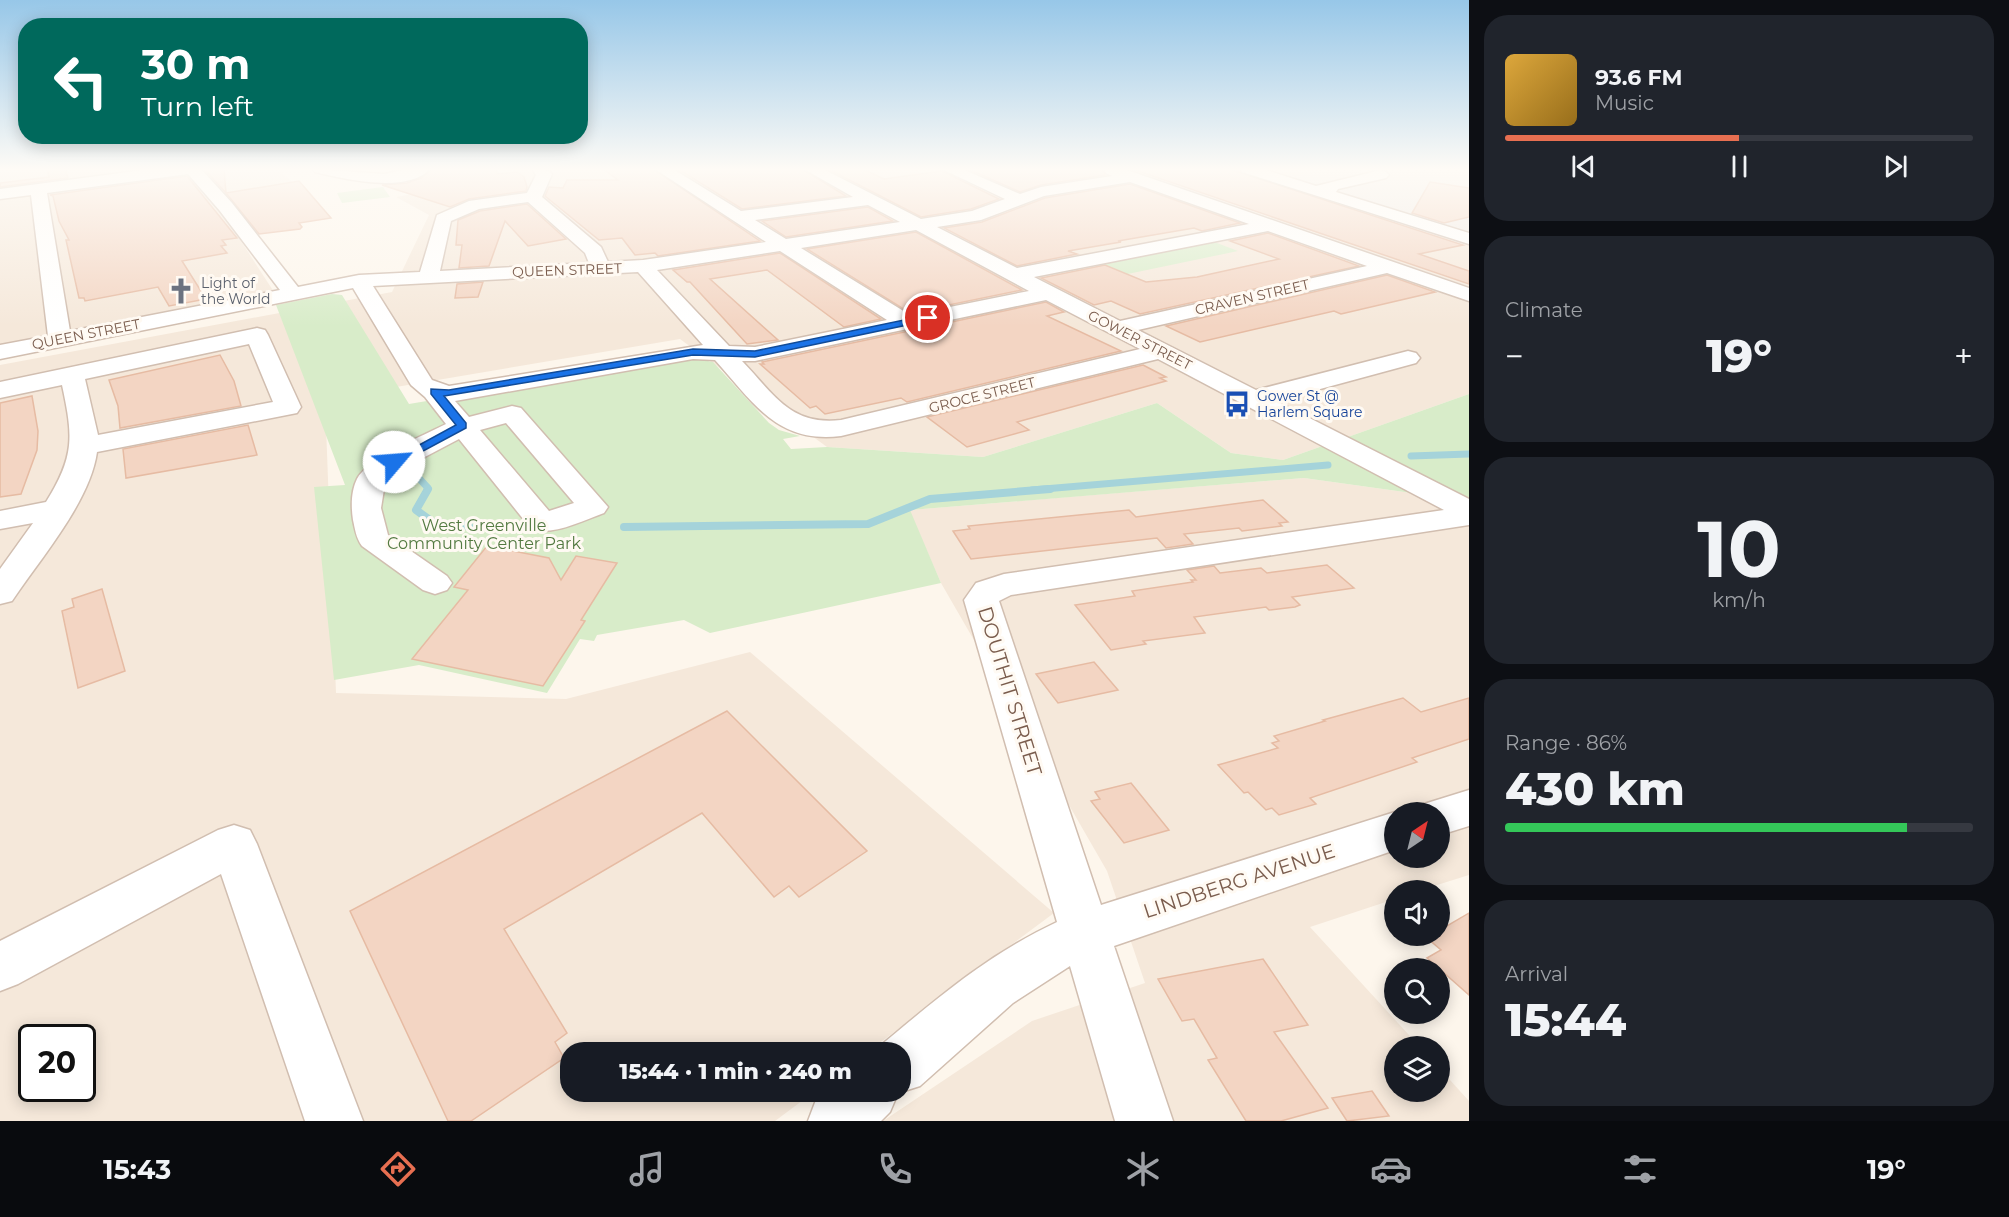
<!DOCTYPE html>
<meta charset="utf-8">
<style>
:root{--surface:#171b24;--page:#20242c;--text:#f1f3f6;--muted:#9ea1a6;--line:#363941;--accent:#e76f51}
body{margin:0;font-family:Montserrat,sans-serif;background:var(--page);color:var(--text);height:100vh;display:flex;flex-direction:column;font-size:22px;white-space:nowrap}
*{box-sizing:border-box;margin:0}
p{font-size:20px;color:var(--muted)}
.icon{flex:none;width:33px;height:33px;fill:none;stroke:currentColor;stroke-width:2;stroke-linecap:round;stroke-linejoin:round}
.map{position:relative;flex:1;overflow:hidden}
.sheet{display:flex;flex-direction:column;gap:15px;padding:15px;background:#0d0f14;width:540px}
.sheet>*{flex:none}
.hud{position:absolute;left:18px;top:18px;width:570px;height:126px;border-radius:24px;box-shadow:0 3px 15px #0003;background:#00695c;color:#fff;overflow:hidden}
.needle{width:39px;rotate:35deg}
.buttons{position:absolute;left:1384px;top:802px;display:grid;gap:12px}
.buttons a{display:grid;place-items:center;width:66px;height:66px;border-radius:50%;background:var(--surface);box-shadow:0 3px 15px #0003;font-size:30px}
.speed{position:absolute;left:18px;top:1024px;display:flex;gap:12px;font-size:30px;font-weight:700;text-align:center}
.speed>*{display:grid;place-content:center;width:78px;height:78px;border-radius:50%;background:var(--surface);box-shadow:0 3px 15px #0003;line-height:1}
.speed .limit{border:3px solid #111;border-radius:9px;background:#fff;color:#111}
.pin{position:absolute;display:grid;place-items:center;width:51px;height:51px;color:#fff;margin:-26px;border:3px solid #fff;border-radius:50%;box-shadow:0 2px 6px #0007}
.me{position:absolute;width:66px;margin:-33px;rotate:63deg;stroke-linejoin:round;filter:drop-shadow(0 0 4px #0008)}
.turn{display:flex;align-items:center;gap:21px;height:126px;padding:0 24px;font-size:27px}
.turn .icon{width:78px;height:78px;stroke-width:2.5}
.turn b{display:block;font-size:42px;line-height:51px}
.big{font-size:45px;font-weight:800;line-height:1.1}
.sheet .tile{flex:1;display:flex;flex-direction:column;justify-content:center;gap:9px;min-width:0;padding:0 21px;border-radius:24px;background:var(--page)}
.sheet .dial{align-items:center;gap:0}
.dial b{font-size:78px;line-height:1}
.song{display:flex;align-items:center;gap:18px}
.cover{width:72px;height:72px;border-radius:9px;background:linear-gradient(135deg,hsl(40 70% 55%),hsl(40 70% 35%))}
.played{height:6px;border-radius:3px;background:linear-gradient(90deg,var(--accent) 50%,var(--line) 50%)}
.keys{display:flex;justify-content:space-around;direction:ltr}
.heat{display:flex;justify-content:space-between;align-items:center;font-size:33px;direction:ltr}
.charge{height:9px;border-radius:4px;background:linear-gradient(90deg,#34c759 86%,var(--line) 0)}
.trip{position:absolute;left:560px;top:1042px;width:351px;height:60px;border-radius:24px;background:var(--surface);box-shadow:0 3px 15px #0003;font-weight:800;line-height:60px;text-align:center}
.dock{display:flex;height:96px;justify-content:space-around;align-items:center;background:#090b0e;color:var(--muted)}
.dock .icon{width:42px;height:42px}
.dock .active{color:var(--accent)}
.dock b{font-size:27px;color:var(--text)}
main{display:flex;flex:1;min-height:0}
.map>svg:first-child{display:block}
.residential{fill:#f5e8da;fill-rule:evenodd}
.industrial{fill:#efe9e4}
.green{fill:#d8ecc9}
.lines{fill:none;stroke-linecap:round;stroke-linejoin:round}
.stream-far1{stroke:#a5d3da;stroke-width:7}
.stream{stroke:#a5d3da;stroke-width:8}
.building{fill:#f3d5c3;stroke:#e6bba3;stroke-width:1.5}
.minor-casing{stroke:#d1beb0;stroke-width:3}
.minor{fill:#fff;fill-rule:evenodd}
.route{fill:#1a73e8;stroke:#114b97;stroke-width:1.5}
.labels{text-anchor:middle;stroke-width:6;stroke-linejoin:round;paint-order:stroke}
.far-street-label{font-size:14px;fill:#7a5c4d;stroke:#fffaf3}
.far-worship-label{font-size:14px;fill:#5b616d;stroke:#fffaf3;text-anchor:start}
.far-transit-label{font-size:14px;fill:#164399;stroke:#fffaf3;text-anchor:start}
.park-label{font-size:16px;fill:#537a41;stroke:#fffaf3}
.near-street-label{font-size:20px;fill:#7a5c4d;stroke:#fffaf3}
</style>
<main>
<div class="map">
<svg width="1469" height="1121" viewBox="0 0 1469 1121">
<rect width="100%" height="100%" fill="#fdf6ec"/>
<g class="residential">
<path d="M 0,169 L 276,169 L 318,202 L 226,218 L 274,292 L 0,346 Z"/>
<path d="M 519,169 L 1314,169 L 1323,172 L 1275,180 L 1469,244 L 1469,394 L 1283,460 L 1231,453 L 1157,403 L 983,457 L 827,447 L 680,339 L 325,399 L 336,693 L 566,699 L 750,652 L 1054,913 L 866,1053 L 570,1053 L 570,1092 L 814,1092 L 775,1121 L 0,1121 L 0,365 L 392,292 L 429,215 L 396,197 L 464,185 L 467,173 ZM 32,1038 L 82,1038 L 82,1089 L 32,1089 Z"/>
<path d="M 1304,478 L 1469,501 L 1469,875 L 1418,891 L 1395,891 L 1395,899 L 1310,927 L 1420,1047 L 1395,1047 L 1395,1092 L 1440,1092 L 1440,1069 L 1469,1101 L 1469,1121 L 883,1121 L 1032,1021 L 1145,983 L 1107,871 L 941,583 L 909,510 ZM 1395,813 L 1440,813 L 1440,858 L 1395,858 Z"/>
</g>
<path class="industrial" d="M 1314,169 L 1469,169 L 1469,236 L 1284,177 L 1321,172 Z"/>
<g class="green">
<path d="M 383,187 L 390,197 L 342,203 L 337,193 Z"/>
<path d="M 1209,240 L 1238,251 L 1118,276 L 1090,264 Z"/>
<path d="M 332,294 L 342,295 L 409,404 L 687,357 L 713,362 L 769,423 L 779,430 L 800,436 L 783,439 L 791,449 L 827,447 L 983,457 L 1157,403 L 1231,453 L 1283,460 L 1469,394 L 1469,501 L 1304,478 L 910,510 L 941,583 L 710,633 L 684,620 L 597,635 L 594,641 L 580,639 L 547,693 L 419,665 L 334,680 L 314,487 L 345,485 L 276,305 Z"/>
</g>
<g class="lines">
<g class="stream-far1">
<path d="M 1411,456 L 1469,454"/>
<path d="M 415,474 L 428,488 L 427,490"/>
<path d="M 1032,490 L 1328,465"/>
</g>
<g class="stream">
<path d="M 428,489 L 416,510 L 434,523 L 469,526"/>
<path d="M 624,527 L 868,524 L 930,499 L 1050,489"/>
</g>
</g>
<g class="building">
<path d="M 47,169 L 65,169 L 68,178 L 0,187 L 0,183 L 49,177 Z"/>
<path d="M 204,169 L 224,169 L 226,193 Z"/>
<path d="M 432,169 L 496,169 L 497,174 L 517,172 L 524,177 L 527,187 L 526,191 L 469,199 L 450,207 L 382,185 L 407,183 L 421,178 Z"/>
<path d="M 603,169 L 653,169 L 760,241 L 658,256 L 655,253 L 635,255 L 622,238 L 599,240 L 545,196 L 549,187 L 563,188 L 567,180 L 618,180 Z"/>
<path d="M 678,169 L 802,169 L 846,196 L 742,209 Z"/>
<path d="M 828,169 L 863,169 L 884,179 L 942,171 L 999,199 L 971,209 L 921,217 Z"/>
<path d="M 968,169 L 1102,169 L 1105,175 L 1041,185 L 1020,192 Z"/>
<path d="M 1132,169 L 1229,169 L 1463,245 L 1419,254 L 1469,271 L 1469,284 Z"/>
<path d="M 187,176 L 237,238 L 222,240 L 226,245 L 221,246 L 227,253 L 182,261 L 206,299 L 169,306 L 158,287 L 85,301 L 84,298 L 79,298 L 66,240 L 69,240 L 59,221 L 53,196 L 50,195 Z"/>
<path d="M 299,181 L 331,218 L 299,223 L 302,227 L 300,229 L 259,234 L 226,193 Z"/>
<path d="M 1430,182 L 1469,188 L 1469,217 L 1444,223 L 1412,213 Z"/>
<path d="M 1130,184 L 1240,223 L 1202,231 L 1194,228 L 1118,241 L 1121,242 L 1068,251 L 1077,254 L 1017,266 L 944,228 L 982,222 L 1045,198 Z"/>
<path d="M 527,204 L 566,239 L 528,246 L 505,221 L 489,266 L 459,268 L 462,245 L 456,245 L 458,220 L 480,211 Z"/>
<path d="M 868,207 L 893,221 L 786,237 L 762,221 Z"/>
<path d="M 916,232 L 1022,290 L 910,313 L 807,249 Z"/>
<path d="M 1268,233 L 1359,266 L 1140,314 L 1111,301 L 1094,305 L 1041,278 L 1105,265 L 1146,282 L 1197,277 L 1279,259 L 1230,241 Z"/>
<path d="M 780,253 L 881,319 L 844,327 L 767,270 L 710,279 L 778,340 L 747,344 L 690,282 L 687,282 L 673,270 Z"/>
<path d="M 1387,275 L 1435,292 L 1341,314 L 1334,311 L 1200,342 L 1166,326 Z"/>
<path d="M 483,282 L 478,297 L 455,298 L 457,284 Z"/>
<path d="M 1046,302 L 1064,312 L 1047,316 L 1121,351 L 907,402 L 901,398 L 825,414 L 816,406 L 810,408 L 760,364 L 764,364 L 762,362 Z"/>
<path d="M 220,355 L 234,381 L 241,406 L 120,428 L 118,406 L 109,380 Z"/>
<path d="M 1143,365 L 1166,377 L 1160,378 L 1166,381 L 1017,422 L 1029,430 L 967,447 L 927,417 Z"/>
<path d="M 32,396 L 38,431 L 37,450 L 21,494 L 0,497 L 0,403 Z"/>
<path d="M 248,425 L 257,455 L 126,478 L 123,449 Z"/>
<path d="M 1263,500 L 1288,522 L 1279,523 L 1282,526 L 1242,531 L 1239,528 L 1184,534 L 1193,544 L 1166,548 L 1157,538 L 971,559 L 953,531 L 970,529 L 968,526 L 1129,510 L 1136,517 Z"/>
<path d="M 487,546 L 549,558 L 561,580 L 576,556 L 617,563 L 581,620 L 585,621 L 543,686 L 412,659 L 468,590 L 454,587 Z"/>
<path d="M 1327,565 L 1354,588 L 1292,597 L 1300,605 L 1295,607 L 1269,610 L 1266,607 L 1194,617 L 1205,633 L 1143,641 L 1146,644 L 1111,650 L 1075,605 L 1135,596 L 1132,591 L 1193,582 L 1191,580 L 1196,580 L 1187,570 L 1214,566 L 1220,573 L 1261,568 L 1267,573 Z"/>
<path d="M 102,589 L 125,671 L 78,688 L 62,611 L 74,607 L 72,599 Z"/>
<path d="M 1094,662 L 1118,690 L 1058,703 L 1036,674 Z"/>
<path d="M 1403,698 L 1421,712 L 1469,698 L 1469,739 L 1412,758 L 1417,762 L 1310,798 L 1316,804 L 1279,815 L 1272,808 L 1266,810 L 1248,792 L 1244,793 L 1218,765 L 1278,748 L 1272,743 L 1279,741 L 1274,736 L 1325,721 L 1323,720 Z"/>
<path d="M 727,711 L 867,851 L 799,897 L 789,886 L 774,897 L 702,813 L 504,929 L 567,1033 L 555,1042 L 564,1058 L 471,1121 L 448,1121 L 350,911 Z"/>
<path d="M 1131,783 L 1169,830 L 1124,843 L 1091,801 L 1100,799 L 1095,792 Z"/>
<path d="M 1469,913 L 1469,995 L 1427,958 L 1441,950 L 1427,938 L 1440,936 L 1440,930 Z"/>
<path d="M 1263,959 L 1308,1025 L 1274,1032 L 1328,1108 L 1281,1121 L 1246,1121 L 1208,1060 L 1217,1058 L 1194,1019 L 1182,1021 L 1158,979 Z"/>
<path d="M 1372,1091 L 1389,1116 L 1347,1121 L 1332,1098 Z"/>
</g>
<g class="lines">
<g class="minor-casing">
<g id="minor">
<path d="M 151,169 L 201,169 L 232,203 L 298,287 L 359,275 L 420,272 L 437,215 L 469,201 L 527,193 L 536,175 L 532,169 L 549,171 L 552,174 L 542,197 L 601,247 L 608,262 L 643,260 L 766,242 L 655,169 L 673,169 L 741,211 L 853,197 L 804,169 L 823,169 L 921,219 L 972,211 L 1005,199 L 942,169 L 962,169 L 1020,194 L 1041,187 L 1112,176 L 1106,173 L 1104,169 L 1124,169 L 1469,288 L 1469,301 L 1387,273 L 1138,330 L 1256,390 L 1408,351 L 1416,353 L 1420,358 L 1416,363 L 1276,401 L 1469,499 L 1469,525 L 1011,595 L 999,601 L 1101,905 L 1395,812 L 1397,813 L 1395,813 L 1395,850 L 1114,946 L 1173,1121 L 1115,1121 L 1070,966 L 1013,1003 L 920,1086 L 898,1093 L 890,1112 L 881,1121 L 808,1121 L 816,1100 L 826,1092 L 900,1092 L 900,1053 L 877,1053 L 880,1046 C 939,997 987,955 1057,922 L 964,600 L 976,583 L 1004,574 L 1444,510 L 1158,359 L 841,436 C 777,444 753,402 715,360 L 693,359 L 455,401 L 469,417 L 512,406 L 521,408 L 608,507 L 604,513 C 582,521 555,535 532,530 L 459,439 L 404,468 L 385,483 L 381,508 L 388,535 L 447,576 L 452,583 L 447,590 L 435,594 L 423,590 L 362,546 C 356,538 355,529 353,520 C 351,507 351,491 357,479 C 366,460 426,434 446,424 L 425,397 L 411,385 L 353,288 L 0,359 L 0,345 L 48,336 L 31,195 L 0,199 L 0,189 ZM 188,174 L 220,211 L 280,290 L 70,331 L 47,193 ZM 1130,182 L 1249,224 L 1017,268 L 937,227 L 981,220 L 1044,196 ZM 528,202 L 585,253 L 589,263 L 440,271 L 451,221 L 479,209 ZM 868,205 L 900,222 L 786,239 L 755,220 ZM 916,230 L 1029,291 L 910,315 L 801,248 ZM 1268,231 L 1367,266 L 1120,321 L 1034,277 ZM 780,251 L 887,320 L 755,347 L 729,346 L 657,270 ZM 638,272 L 703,345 L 449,386 L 432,380 L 373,286 ZM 1046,300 L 1140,349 L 841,420 C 790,426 774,394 742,361 L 755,361 ZM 506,423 L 574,503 L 549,511 L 480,430 Z"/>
<path d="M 313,169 L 384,174 L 409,169 L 430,169 C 407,194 344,179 315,172 Z"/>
<path d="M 1240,169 L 1263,169 L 1316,186 L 1381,170 L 1386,172 L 1389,175 L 1386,178 L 1338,189 L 1336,192 L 1469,233 L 1469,244 L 1242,172 Z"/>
<path d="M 257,328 L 265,330 L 268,335 L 301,407 L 297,413 L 97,452 C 90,502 40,559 12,601 L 0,604 L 0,569 L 33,523 L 0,529 L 0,511 L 46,502 C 75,456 73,436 62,385 L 0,398 L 0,382 ZM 249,344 L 273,402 L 98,435 L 85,379 Z"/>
<path d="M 1469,790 L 1469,826 L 1440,835 L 1440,813 L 1420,813 L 1424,804 Z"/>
<path d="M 234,825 L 250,830 L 257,844 L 363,1121 L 305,1121 L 221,874 L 18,984 L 0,991 L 0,941 L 218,830 Z"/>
</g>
</g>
<use href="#minor" class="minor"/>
</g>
<linearGradient id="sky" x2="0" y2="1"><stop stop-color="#97c7e8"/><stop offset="0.52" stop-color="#fefbf6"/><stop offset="1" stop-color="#fefbf6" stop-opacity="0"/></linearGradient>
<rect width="1469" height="326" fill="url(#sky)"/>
<path class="route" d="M 928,315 L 932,318 L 931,320 L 755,357 L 693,355 L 444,396 L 466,423 L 466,428 L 399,464 L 388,462 L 456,425 L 431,394 L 431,389 L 449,390 L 693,349 L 755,351 Z"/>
<defs>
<g id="church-bare" transform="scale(2.07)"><path d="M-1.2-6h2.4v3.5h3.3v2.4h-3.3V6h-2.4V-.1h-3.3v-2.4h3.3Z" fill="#6b7280" stroke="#fffaf3" stroke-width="2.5" paint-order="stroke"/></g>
<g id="bus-bare" transform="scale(2.07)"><path d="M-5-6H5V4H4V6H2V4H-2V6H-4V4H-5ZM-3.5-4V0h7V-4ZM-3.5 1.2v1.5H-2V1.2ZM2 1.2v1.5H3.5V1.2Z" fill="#1a4fb4" stroke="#fffaf3" stroke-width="2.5" paint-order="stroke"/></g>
</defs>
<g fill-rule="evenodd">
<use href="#church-bare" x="181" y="291"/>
<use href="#bus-bare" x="1237" y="404"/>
</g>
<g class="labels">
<g class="far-street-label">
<text transform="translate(567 270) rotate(-2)" y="5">QUEEN STREET</text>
<text transform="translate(1252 297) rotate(-13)" y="5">CRAVEN STREET</text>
<text transform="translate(86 334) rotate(-11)" y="5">QUEEN STREET</text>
<text transform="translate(1140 340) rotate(27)" y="5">GOWER STREET</text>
<text transform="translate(982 395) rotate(-14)" y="5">GROCE STREET</text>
</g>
<g class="far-worship-label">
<text x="201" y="288">Light of<tspan x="201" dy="16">the World</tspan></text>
</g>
<g class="far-transit-label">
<text x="1257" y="401">Gower St @<tspan x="1257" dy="16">Harlem Square</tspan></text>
</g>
<g class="park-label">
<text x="484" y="531">West Greenville<tspan x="484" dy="18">Community Center Park</tspan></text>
</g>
<g class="near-street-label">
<text transform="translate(1010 691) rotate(73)" y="7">DOUTHIT STREET</text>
<text transform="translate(1239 881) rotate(-18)" y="7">LINDBERG AVENUE</text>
</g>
</g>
</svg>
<div class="buttons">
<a><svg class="needle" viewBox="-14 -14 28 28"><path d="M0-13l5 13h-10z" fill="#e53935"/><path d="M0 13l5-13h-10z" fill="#9ea1a6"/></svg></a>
<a><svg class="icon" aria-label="sound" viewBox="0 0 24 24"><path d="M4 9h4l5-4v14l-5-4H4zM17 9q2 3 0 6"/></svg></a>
<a><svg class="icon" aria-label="search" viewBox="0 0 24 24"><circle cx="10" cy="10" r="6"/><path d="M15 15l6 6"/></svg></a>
<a><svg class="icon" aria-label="layers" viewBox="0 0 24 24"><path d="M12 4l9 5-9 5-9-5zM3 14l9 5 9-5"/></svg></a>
</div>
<div class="speed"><div class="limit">20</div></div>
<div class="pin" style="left:928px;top:318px;background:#d93025"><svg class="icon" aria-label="arrive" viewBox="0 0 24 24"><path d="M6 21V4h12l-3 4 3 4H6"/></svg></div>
<svg class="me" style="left:394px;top:462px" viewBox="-20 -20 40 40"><circle r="19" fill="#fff"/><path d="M0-13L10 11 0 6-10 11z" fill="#1a73e8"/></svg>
<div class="trip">15:44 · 1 min · 240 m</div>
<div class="hud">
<div class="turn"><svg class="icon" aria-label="left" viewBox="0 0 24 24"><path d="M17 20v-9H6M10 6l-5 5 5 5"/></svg><div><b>30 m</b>Turn left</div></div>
</div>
</div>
<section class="sheet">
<div class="tile">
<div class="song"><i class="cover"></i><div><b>93.6 FM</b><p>Music</p></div></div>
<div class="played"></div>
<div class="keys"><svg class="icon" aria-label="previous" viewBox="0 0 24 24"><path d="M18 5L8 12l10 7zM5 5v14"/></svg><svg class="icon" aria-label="pause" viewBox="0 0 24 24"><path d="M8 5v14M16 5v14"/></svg><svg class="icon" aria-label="next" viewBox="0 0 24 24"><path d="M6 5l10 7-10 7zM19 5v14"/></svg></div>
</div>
<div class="tile"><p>Climate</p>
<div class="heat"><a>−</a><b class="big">19°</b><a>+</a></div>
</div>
<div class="tile dial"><b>10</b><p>km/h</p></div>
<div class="tile"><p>Range · 86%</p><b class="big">430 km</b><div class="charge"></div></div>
<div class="tile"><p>Arrival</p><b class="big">15:44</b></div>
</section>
</main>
<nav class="dock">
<b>15:43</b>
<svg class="icon active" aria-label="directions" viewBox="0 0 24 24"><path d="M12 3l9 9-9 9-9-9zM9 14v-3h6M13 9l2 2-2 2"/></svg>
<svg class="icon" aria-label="music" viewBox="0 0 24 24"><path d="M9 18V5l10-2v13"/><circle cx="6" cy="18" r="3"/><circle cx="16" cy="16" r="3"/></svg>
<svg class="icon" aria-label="phone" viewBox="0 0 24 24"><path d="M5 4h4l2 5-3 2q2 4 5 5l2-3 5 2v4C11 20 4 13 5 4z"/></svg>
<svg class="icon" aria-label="climate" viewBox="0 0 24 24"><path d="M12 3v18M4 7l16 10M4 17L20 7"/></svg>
<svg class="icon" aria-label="car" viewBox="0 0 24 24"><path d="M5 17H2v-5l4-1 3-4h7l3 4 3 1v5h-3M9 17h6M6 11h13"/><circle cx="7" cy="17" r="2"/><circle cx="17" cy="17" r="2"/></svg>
<svg class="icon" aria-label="filters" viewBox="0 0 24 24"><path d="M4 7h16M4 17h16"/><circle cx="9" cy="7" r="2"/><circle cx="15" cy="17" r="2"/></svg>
<b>19°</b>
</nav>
